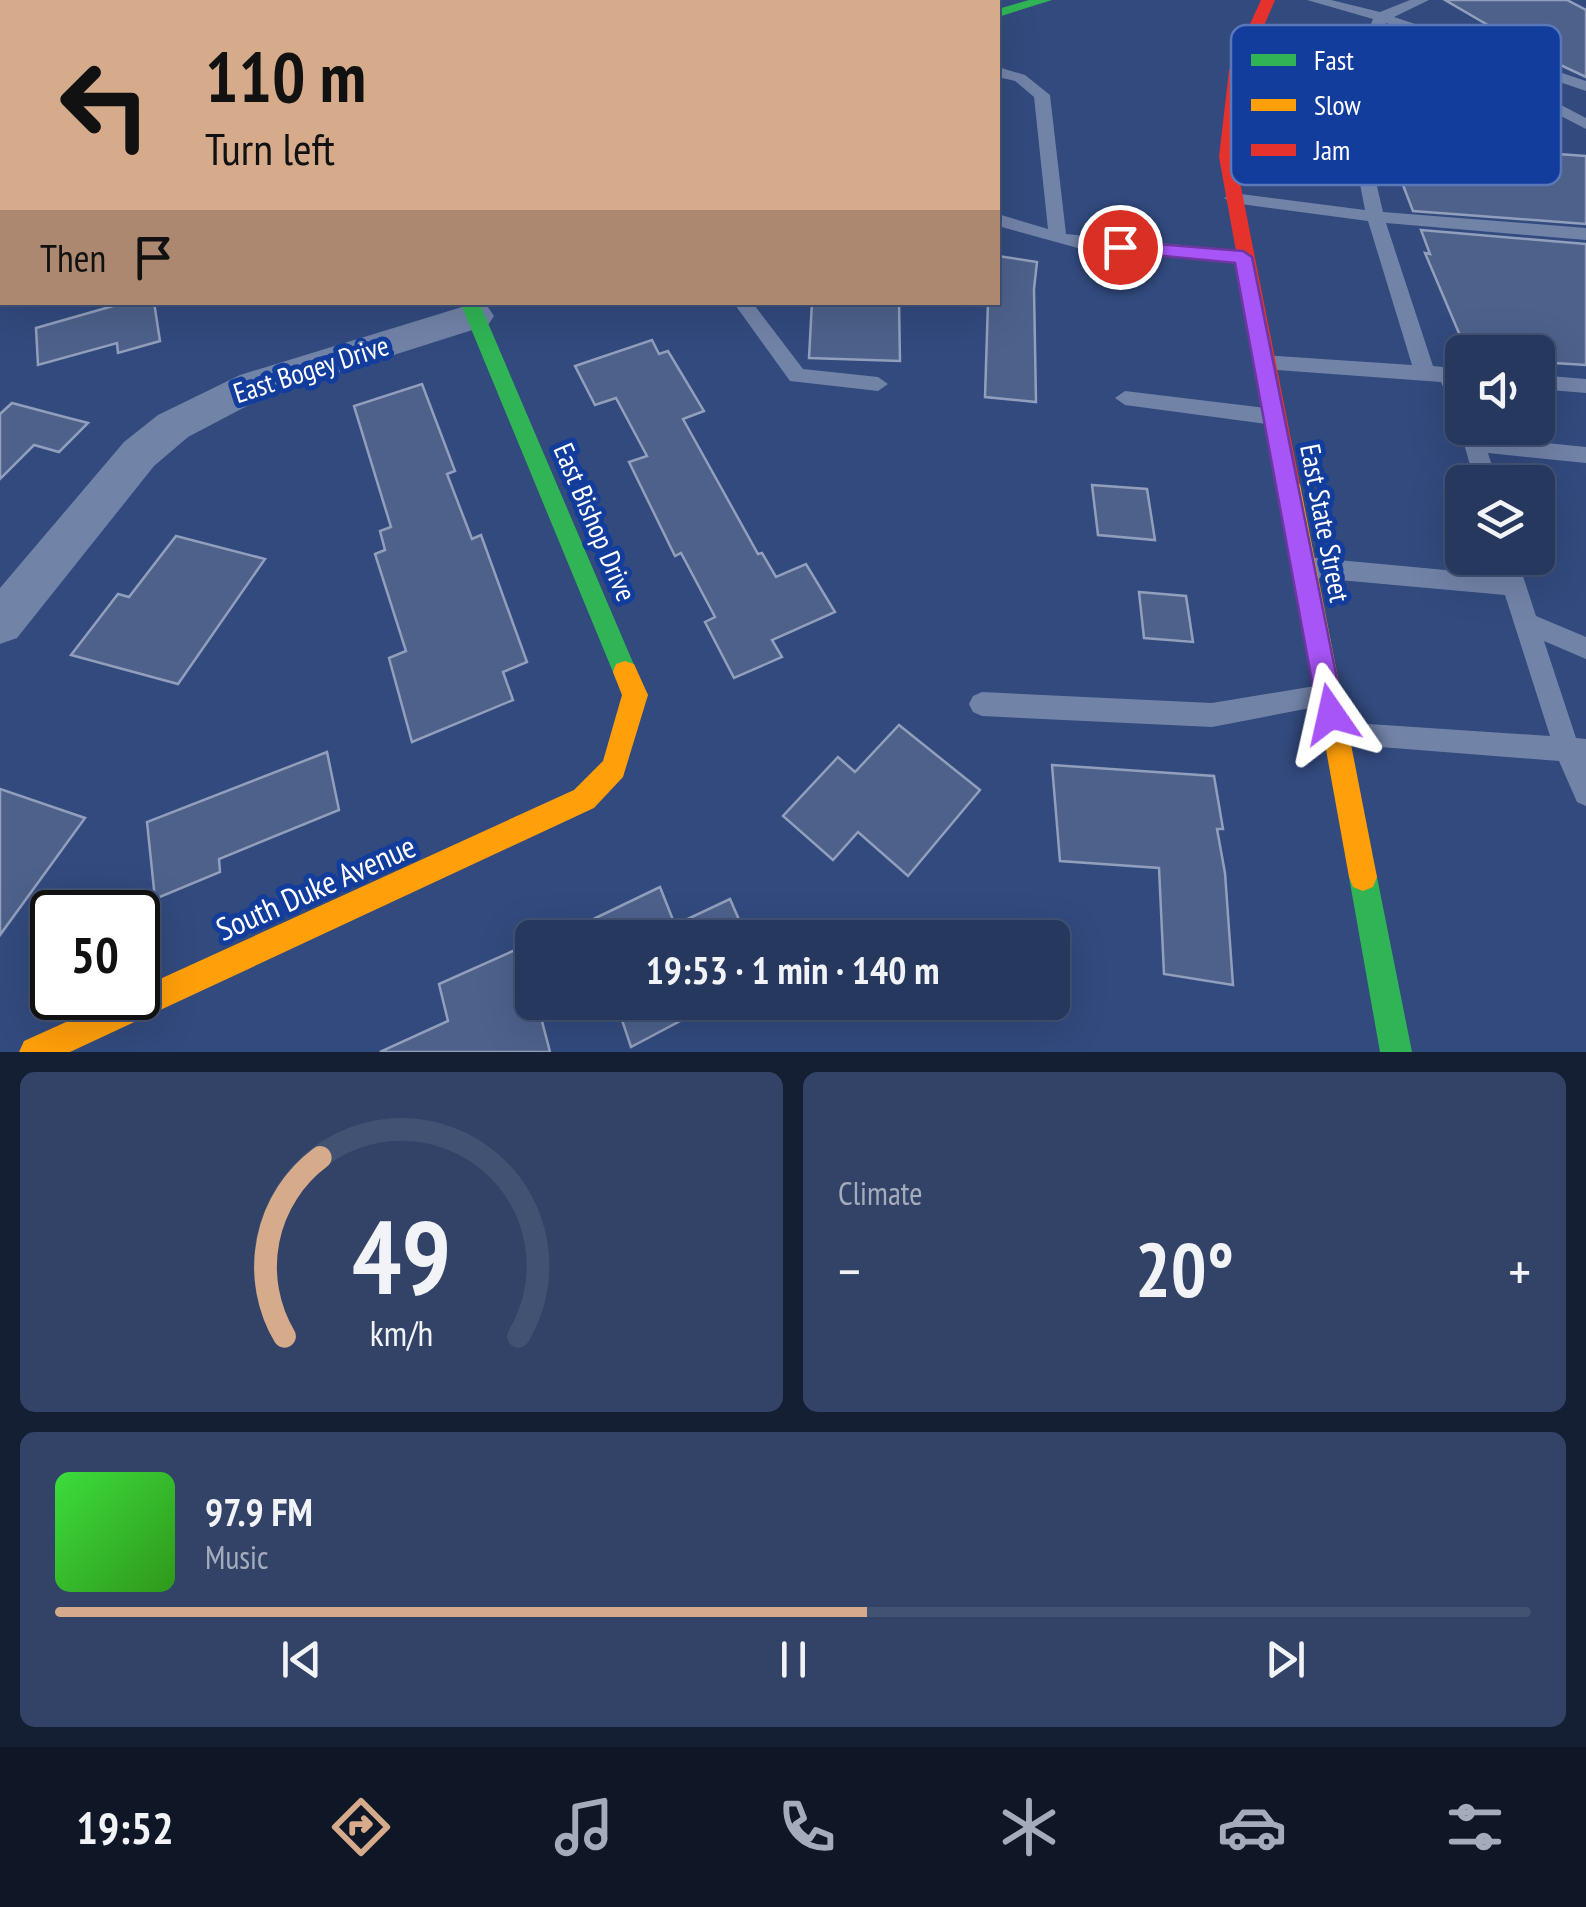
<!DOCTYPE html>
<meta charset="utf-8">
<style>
:root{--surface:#26385e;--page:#324367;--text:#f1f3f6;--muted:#a4acbc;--line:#425273;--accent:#d6ab8b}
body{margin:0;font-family:"PT Sans Narrow",sans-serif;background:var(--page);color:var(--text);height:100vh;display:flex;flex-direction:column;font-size:38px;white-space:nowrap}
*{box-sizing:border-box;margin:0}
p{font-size:32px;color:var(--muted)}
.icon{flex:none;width:55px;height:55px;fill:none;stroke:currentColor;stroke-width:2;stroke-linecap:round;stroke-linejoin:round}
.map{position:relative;height:1052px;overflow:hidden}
.side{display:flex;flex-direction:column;gap:20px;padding:20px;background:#151f34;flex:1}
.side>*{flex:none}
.top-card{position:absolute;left:0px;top:0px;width:1000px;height:305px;box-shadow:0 10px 40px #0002,0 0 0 2px var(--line);background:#d6ab8b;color:#111;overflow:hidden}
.buttons{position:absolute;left:1445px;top:335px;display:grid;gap:20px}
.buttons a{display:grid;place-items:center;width:110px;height:110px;border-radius:15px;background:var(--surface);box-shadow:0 10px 40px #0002,0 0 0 2px var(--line);font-size:50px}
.speed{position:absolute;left:30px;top:890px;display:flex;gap:20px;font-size:50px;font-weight:700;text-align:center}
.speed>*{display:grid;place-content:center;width:130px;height:130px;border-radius:50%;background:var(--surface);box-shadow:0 10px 40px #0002,0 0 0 2px var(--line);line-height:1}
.speed .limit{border:5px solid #111;border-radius:15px;background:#fff;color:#111}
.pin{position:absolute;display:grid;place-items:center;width:85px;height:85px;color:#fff;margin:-42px;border:5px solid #fff;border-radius:50%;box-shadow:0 2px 10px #0007}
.me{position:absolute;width:110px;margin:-55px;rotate:349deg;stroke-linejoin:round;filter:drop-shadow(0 0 8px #0008)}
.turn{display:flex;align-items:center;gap:35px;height:210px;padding:0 40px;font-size:45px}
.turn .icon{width:130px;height:130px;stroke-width:2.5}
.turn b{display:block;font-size:70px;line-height:85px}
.then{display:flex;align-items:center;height:95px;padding:0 40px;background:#0003;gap:20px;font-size:38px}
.big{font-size:75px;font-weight:700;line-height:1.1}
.side .widget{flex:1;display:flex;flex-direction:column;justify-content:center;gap:15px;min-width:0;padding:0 35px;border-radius:15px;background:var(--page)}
.side .dial{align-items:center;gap:0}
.dial svg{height:260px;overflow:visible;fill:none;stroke:var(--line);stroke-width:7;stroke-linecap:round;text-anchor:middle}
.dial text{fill:var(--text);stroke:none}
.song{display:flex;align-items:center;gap:30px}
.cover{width:120px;height:120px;border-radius:15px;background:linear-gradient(135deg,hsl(120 70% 55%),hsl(110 70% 35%))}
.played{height:10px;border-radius:5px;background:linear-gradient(90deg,var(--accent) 55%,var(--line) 55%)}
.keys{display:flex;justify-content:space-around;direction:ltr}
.heat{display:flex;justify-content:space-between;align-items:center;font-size:55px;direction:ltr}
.side .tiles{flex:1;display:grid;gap:20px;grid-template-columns:1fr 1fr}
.widget:last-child{grid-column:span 2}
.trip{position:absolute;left:515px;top:920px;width:555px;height:100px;border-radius:15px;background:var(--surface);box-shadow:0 10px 40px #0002,0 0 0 2px var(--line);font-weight:700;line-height:100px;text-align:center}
.tab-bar{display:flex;height:160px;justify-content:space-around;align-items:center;background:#0f1626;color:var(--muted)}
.tab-bar .icon{width:70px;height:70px}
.tab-bar .on{color:var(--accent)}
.tab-bar b{font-size:45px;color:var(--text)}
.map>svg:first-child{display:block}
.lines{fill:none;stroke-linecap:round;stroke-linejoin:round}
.canal{stroke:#0f2f79;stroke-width:40}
.building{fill:#4d618b;stroke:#929fbc;stroke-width:2.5}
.lane{fill:#7283a8;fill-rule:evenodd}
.street{fill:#7283a8;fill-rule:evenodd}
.fast{fill:#30b455;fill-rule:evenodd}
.slow{fill:#ff9f0a;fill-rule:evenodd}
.jam{fill:#e5322d;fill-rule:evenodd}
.route{fill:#a855f7;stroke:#6d37a1;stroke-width:2.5}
.labels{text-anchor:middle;stroke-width:10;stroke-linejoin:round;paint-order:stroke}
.street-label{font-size:28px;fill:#fff;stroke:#133d9d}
.near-street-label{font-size:32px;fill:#fff;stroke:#133d9d}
.key{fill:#133d9d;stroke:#5a77ba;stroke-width:2.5}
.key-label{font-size:28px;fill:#fff}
</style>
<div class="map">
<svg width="1586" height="1052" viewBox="0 0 1586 1052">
<rect width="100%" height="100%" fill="#324a7e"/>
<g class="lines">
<g class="canal">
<path d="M 60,2 L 62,0"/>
<path d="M 0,82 L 2,79"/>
</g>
</g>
<g class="building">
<path d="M 1445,0 L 1567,0 L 1586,10 L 1586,77 L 1539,55 Z"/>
<path d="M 1384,77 L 1476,83 L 1497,91 L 1530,152 L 1586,156 L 1586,224 L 1413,211 L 1386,141 L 1412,142 Z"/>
<path d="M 1421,230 L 1586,244 L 1586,365 L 1538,362 L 1538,352 L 1467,352 L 1425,253 L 1430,254 Z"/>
<path d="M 998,256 L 1037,262 L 1034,289 L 1036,402 L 985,397 L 988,302 L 998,302 Z"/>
<path d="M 127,302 L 154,302 L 160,341 L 118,353 L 117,343 L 38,365 L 36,328 Z"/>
<path d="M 812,302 L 899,302 L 900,361 L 809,358 Z"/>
<path d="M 652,340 L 659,354 L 668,351 L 704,411 L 683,419 L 758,554 L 762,553 L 776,577 L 806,564 L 835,612 L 772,640 L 782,657 L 734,678 L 705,622 L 715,617 L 681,553 L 675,556 L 629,462 L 647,456 L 616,398 L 595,405 L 575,366 Z"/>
<path d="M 422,384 L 455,471 L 447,474 L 472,539 L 481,535 L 527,662 L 503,672 L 513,700 L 412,742 L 389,658 L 406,651 L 375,554 L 385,550 L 380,531 L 391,527 L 354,406 Z"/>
<path d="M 12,403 L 61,416 L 88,423 L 59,452 L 34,445 L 0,479 L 0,414 Z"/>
<path d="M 1092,485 L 1147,489 L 1155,540 L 1098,535 Z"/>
<path d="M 176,536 L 265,559 L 178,684 L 71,655 L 118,594 L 129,597 Z"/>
<path d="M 1139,592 L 1186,596 L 1193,642 L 1144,638 Z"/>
<path d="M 899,725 L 980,790 L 908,876 L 858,832 L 833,860 L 783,816 L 838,757 L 855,772 Z"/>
<path d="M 327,752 L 339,810 L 219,859 L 220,872 L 155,899 L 147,822 Z"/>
<path d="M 1052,765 L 1214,776 L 1223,829 L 1217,829 L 1225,873 L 1233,985 L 1164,974 L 1159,868 L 1060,861 Z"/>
<path d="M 0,789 L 85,818 L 0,935 Z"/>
<path d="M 660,887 L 675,925 L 730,899 L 747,938 L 554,938 Z"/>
<path d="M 522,947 L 532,1002 L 537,1002 L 550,1052 L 380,1052 L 448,1021 L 439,984 Z"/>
<path d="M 616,1002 L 716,1002 L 631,1047 Z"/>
</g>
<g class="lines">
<g class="lane">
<path d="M 1307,0 L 1331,0 L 1380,12 L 1410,0 L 1429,0 L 1394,17 L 1586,81 L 1586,91 L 1386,23 L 1374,53 L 1462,63 L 1536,92 L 1586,118 L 1586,129 L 1526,98 L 1454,70 L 1371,61 C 1355,100 1374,172 1383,212 L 1586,228 L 1586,240 L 1386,223 L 1433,366 L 1462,369 L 1462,418 L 1455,416 L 1441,382 L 1263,369 L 1253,362 L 1263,355 L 1412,365 L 1368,221 L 1233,203 L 1224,198 L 1233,193 L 1365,210 L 1354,153 L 1350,74 L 1373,19 Z"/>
<path d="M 998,67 L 1025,75 L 1050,95 L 1066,234 L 1243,251 L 1249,253 L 1249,261 L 1085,250 L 998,226 L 998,214 L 1048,229 L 1034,97 L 1015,81 L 998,77 Z"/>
<path d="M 733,302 L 752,302 L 803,369 L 878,377 L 888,384 L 878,391 L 790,381 Z"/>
<path d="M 1538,375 L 1586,379 L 1586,393 L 1538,389 Z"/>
<path d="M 1125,391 L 1274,409 L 1284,417 L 1274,425 L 1125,405 L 1115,398 Z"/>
<path d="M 1475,436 L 1586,447 L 1586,463 L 1488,453 L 1497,482 L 1475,482 L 1464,444 Z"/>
<path d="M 1306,557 L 1499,575 L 1495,558 L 1517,558 L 1536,616 L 1586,637 L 1586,659 L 1544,641 L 1576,738 L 1586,739 L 1586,806 L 1577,802 L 1559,761 L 1330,743 L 1326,734 L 1330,725 L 1339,722 L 1550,736 L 1505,595 L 1306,577 L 1298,574 L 1294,567 L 1298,560 Z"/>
<path d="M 1327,684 L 1336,687 L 1340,695 L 1336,703 L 1212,727 L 982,716 L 973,712 L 969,704 L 973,696 L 982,692 L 1212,703 Z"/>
</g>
<g class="street">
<path d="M 327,0 L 355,0 L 356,2 L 328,2 Z"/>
<path d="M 475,303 L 488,307 L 494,316 L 488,325 L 268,395 L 188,437 L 154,466 L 17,638 L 0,644 L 0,588 L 124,442 L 158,415 L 240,375 Z"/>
</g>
<g class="fast">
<path d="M 1029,0 L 1052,0 L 998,17 L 998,9 Z"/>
<path d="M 460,302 L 479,302 L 637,672 L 634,680 L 625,683 L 616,680 L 613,672 Z"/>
<path d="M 1363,863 L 1373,867 L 1377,877 L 1412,1052 L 1380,1052 L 1349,877 L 1353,867 Z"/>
</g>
<g class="slow">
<path d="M 1289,475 L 1300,484 L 1377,877 L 1373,887 L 1363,891 L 1353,887 L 1349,877 L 1278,484 Z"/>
<path d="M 625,661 L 634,664 L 648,695 L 623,777 L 594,808 L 70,1052 L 19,1052 L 24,1041 L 119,998 L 138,998 L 138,989 L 574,790 L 603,761 L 622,695 L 613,672 L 616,664 Z"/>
</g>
<path class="jam" d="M 1261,0 L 1275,0 L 1245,70 L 1235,157 L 1300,484 L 1289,493 L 1278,484 L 1219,157 L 1229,70 Z"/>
</g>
<path class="route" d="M 1120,241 L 1243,251 L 1252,257 L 1344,714 L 1340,723 L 1331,726 L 1322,723 L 1318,714 L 1235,263 L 1113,251 L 1113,243 Z"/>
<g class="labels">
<g class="street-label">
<text transform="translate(311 369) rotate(-18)" y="10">East Bogey Drive</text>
<text transform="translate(595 522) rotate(67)" y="10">East Bishop Drive</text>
<text transform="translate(1325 523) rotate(79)" y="10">East State Street</text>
</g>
<g class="near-street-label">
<text transform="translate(316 888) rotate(-24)" y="11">South Duke Avenue</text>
</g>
</g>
<rect x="1231" y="25" width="330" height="160" rx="15" class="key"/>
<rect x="1251" y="54" width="45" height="12" fill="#30b455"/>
<rect x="1251" y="99" width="45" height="12" fill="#ff9f0a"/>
<rect x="1251" y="144" width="45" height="12" fill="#e5322d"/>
<g class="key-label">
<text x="1314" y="70">Fast</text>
<text x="1314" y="115">Slow</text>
<text x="1314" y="160">Jam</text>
</g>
</svg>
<div class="buttons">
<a><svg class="icon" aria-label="sound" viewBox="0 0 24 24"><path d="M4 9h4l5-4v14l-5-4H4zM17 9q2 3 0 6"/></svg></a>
<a><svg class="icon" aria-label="layers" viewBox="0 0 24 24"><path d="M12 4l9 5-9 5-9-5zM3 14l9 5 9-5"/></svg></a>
</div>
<div class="speed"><div class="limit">50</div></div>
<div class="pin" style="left:1120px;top:247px;background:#d93025"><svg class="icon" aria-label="arrive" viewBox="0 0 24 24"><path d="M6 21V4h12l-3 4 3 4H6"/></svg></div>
<svg class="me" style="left:1331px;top:714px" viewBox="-20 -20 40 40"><path d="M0-17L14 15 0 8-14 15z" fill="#a855f7" stroke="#fff" stroke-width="4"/></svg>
<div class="trip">19:53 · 1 min · 140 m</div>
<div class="top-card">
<div class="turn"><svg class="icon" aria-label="left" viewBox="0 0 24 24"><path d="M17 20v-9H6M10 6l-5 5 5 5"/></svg><div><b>110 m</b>Turn left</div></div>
<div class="then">Then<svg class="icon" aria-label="arrive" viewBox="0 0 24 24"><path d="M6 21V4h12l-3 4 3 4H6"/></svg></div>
</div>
</div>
<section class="side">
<div class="tiles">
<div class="widget dial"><svg viewBox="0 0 100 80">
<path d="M14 69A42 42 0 1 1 86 69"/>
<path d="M14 69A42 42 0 0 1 25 14" stroke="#d6ab8b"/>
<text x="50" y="56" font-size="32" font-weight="700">49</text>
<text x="50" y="72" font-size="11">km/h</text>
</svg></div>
<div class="widget"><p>Climate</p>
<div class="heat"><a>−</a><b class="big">20°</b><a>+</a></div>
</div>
<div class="widget">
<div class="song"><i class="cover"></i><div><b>97.9 FM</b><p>Music</p></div></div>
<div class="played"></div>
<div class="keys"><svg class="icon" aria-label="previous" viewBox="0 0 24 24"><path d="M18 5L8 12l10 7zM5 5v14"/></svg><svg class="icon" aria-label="pause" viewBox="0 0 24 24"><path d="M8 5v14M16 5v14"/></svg><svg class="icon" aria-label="next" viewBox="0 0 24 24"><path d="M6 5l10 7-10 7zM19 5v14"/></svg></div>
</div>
</div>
</section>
<nav class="tab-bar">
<b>19:52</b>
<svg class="icon on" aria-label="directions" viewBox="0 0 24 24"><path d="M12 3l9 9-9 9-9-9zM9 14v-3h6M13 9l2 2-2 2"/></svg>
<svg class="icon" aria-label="music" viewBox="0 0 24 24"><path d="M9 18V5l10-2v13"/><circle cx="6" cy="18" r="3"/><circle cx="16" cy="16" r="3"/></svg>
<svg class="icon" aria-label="phone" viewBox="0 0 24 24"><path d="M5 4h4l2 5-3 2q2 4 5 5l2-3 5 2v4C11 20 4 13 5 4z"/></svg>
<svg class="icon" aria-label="climate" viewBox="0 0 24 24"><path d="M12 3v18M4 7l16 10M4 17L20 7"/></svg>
<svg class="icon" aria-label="car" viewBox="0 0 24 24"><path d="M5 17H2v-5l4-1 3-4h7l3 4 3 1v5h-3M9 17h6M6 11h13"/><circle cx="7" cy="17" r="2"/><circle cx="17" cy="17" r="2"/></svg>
<svg class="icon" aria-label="filters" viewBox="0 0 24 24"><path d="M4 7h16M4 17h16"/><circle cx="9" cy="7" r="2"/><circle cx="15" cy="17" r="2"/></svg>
</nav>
